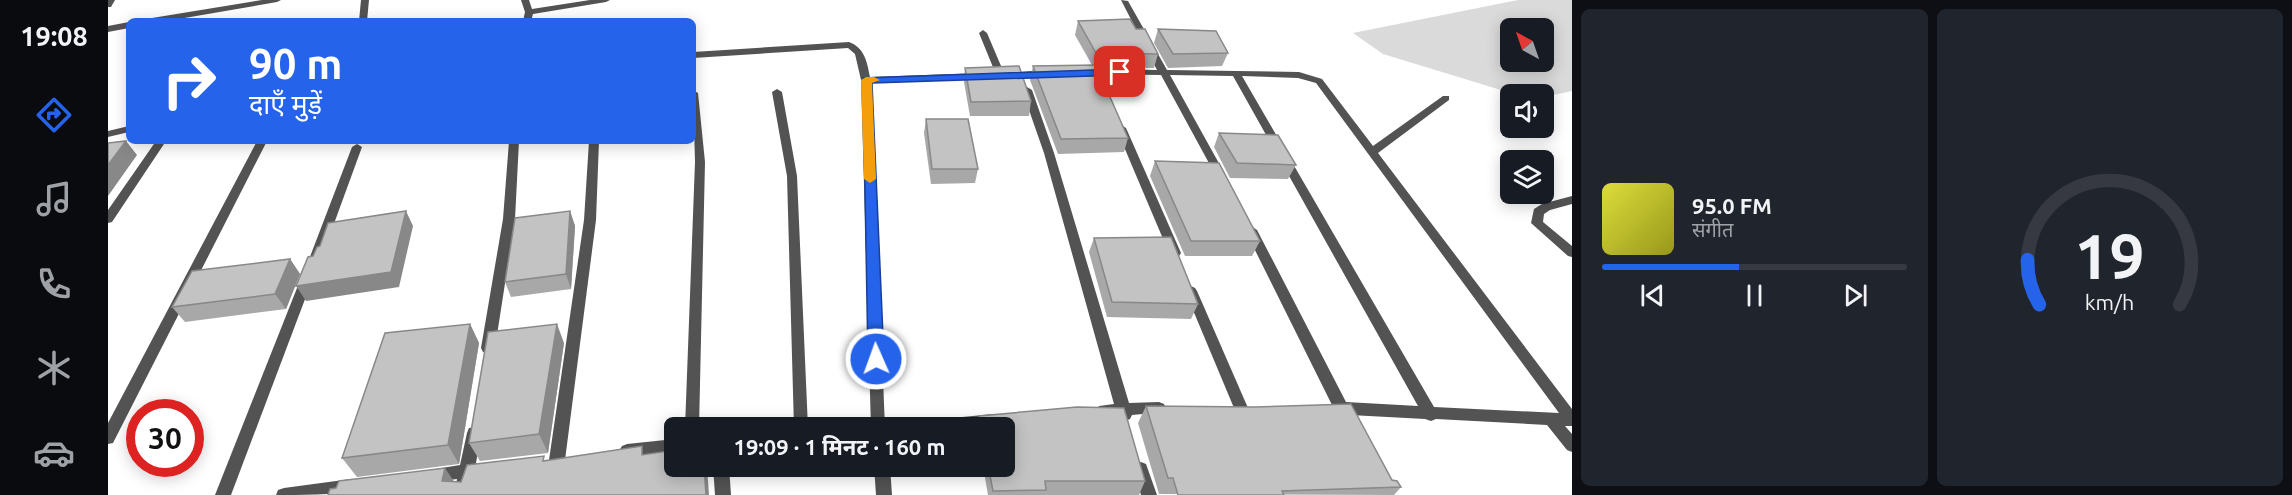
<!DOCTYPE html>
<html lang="hi">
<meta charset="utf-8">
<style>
:root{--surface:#171b24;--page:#20242c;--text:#f1f3f6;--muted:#9ea1a6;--line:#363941;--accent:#2563eb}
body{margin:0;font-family:Ubuntu,"Noto Sans Devanagari",sans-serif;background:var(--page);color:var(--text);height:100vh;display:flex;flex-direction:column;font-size:22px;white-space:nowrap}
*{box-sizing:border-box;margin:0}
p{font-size:20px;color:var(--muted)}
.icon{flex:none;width:33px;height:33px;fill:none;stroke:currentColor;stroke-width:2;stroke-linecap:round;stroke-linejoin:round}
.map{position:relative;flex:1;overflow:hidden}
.drawer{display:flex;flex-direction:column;gap:9px;padding:9px;background:#0d0f14;width:720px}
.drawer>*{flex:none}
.guide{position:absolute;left:18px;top:18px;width:570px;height:126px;border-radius:9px;box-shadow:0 3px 15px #0003;background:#2563eb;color:#fff;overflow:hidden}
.needle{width:39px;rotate:320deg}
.controls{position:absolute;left:1392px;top:18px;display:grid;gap:12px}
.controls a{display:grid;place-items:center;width:54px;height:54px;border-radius:9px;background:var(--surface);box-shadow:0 3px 15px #0003;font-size:30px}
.speed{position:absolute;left:18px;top:399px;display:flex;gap:12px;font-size:30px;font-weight:700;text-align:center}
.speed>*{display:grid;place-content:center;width:78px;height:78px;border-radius:50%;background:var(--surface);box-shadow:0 3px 15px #0003;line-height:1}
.speed .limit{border:9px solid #d22;background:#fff;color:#111}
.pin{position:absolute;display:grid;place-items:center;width:51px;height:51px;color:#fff;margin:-26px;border-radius:12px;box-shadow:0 3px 9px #0006}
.me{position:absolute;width:66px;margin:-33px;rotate:358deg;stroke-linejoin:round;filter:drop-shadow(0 0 4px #0008)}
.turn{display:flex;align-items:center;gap:21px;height:126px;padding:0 24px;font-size:27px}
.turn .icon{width:78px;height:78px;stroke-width:2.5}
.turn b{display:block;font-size:42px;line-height:51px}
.drawer .tile{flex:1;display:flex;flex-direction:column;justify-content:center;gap:9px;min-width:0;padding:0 21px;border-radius:9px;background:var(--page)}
.drawer .dial{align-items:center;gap:0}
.dial svg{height:156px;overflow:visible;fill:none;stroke:var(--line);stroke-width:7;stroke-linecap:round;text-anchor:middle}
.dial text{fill:var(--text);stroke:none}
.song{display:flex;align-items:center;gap:18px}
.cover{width:72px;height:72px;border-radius:9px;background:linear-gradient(135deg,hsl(60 70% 55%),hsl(60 70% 35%))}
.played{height:6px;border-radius:3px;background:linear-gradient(90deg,var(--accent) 45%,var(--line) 45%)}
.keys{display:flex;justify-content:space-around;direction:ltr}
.drawer .tiles{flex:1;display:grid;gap:9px;grid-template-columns:repeat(2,1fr)}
.trip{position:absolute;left:556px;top:417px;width:351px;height:60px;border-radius:9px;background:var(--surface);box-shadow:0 3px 15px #0003;font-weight:700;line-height:60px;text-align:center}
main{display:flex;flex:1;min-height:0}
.tabs{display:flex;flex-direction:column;width:108px;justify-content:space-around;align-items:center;background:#090b0e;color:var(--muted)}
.tabs .icon{width:42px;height:42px}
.tabs .on{color:var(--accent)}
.tabs b{font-size:27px;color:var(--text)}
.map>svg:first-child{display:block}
.green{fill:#dadada;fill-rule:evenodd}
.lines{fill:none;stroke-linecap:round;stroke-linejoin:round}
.minor{fill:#535353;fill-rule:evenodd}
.wall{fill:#a8a8a8}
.shaded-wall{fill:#888}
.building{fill:#c3c3c3;stroke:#888;stroke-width:1.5}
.route{fill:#2563eb;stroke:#184099;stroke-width:1.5}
.slow{fill:#f59e0b}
</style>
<main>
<nav class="tabs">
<b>19:08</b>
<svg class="icon on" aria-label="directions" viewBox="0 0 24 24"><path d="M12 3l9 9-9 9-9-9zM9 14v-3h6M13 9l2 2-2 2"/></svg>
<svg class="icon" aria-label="music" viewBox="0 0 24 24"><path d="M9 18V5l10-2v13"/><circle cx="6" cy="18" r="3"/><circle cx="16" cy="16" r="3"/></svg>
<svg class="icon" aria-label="phone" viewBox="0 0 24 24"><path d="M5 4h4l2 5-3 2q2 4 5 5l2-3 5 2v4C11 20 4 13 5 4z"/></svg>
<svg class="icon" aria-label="climate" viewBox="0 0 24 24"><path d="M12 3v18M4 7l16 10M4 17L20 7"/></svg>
<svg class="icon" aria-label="car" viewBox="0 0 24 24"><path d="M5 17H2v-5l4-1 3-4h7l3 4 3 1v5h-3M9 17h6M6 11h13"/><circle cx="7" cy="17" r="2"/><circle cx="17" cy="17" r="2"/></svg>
</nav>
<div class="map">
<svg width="1464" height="495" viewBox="0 0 1464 495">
<rect width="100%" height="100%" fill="#fff"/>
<path class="green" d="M 1410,0 L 1464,0 L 1464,91 L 1436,97 L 1436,94 L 1406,94 L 1275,54 L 1245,33 ZM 1402,28 L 1436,28 L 1436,62 L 1402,62 Z"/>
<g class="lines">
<g class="minor">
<path d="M 0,0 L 7,0 L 3,7 L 0,7 Z"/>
<path d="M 154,0 L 173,0 L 169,2 L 59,21 L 40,21 L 44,18 Z"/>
<path d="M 253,0 L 261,0 L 259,21 L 251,21 Z"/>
<path d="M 413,0 L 421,0 L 424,9 L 482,0 L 502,0 L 498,2 L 425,14 L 423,21 L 415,21 L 417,12 Z"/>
<path d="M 1013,0 L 1020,1 L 1059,70 L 1191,72 L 1214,79 L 1265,146 L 1335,96 L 1341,96 L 1341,100 L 1270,153 L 1464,409 L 1464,426 L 1457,426 L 1464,434 L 1464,452 L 1459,450 L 1439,425 L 1328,419 L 1323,421 L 1317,419 L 1242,415 L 1236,419 L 1231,417 L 1223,408 L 1224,405 L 1137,230 L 1139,227 L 1143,226 L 1149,230 L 1238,402 L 1310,406 L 1125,76 L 1062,75 L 1118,176 L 1113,179 L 1108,176 L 1053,75 L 973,74 L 971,72 L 976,69 L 1049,70 ZM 1134,76 L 1190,78 L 1208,83 L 1451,413 L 1326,407 Z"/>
<path d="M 21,22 L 21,28 L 0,32 L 0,26 Z"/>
<path d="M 875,30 L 879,33 L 896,73 L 938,70 L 943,73 L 938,76 L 889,77 L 871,33 Z"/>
<path d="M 741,42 C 757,48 759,62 762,77 L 872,73 L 877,76 L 872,79 L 763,83 L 777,428 L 763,428 L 753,80 L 747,54 L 740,48 L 585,58 L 585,52 Z"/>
<path d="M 919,87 L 924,90 L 946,153 L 1021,403 L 1051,402 L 1056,404 L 1058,408 L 1056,412 L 1024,415 L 1022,419 L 1017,421 L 1012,419 L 1010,416 L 991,414 L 989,410 L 991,406 L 1006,404 L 936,153 L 914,90 Z"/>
<path d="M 669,89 L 674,92 L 689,176 L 700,428 L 686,428 L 679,176 L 664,92 Z"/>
<path d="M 585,90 L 590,93 L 597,162 L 591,428 L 577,428 L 587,162 Z"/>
<path d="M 1013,125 L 1018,128 L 1073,253 L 1071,256 L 1063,256 L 1061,253 L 1008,128 Z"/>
<path d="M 21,126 L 21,132 L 0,137 L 0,131 Z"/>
<path d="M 48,141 L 58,141 L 4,222 L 0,223 L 0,210 Z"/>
<path d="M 149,141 L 159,141 L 5,443 L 0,444 L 0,423 Z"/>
<path d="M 401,141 L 411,141 L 407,219 L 387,348 L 385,352 L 380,353 L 375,352 L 373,348 L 395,219 Z"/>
<path d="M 481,141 L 491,141 L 488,220 L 457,460 L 454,465 L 449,467 L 444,465 L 441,460 L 476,220 Z"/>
<path d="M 249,144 L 254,147 L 212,262 L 210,265 L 202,265 L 200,262 L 244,147 Z"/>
<path d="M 1464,196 L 1464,204 L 1442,210 L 1436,214 L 1435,222 L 1464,246 L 1464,257 L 1460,256 L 1423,223 L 1426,209 L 1434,204 Z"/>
<path d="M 199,274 L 203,275 L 205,278 L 123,495 L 107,495 L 193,278 L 195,275 Z"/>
<path d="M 1083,286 L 1087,288 L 1089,291 L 1140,408 L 1138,412 L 1133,414 L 1128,412 L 1126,408 L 1077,291 L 1079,288 Z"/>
<path d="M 886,414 L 891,416 L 893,420 L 891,424 L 886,426 L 794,428 L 796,424 L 801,422 Z"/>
<path d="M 366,427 L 371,428 L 373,433 L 368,463 L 376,465 L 379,470 L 376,475 L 365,478 L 362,495 L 346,495 L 349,479 L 326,482 L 321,480 L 318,475 L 321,470 L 352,465 L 359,433 L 361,428 Z"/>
<path d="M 567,439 L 567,453 L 519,458 L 514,456 L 511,451 L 514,446 L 519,444 Z"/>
<path d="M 1033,462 L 1038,464 L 1049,495 L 1033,495 L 1025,469 L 1028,464 Z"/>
<path d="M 605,466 L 621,466 L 623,495 L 607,495 Z"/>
<path d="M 766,466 L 782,466 L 784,495 L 768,495 Z"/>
<path d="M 243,479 L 249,481 L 251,486 L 249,491 C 225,495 193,495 168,495 L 170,490 L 176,488 Z"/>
</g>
</g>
<g class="wall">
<path d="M 970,21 L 1028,29 L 1050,54 L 1046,68 L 989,67 L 1020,138 L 1016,152 L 950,154 L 922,80 L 925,66 L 984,65 L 967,35 Z"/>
<path d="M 1050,29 L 1120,53 L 1114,66 L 1060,68 L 1046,43 Z"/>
<path d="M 857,68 L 923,101 L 921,116 L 862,116 L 856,82 Z"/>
<path d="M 818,119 L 870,169 L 867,183 L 823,184 L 816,133 Z"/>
<path d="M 1111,133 L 1188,165 L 1180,179 L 1122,178 L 1106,147 Z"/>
<path d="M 1047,161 L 1152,241 L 1144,256 L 1077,256 L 1042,176 Z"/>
<path d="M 462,211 L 467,226 L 463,289 L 403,297 L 397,282 Z"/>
<path d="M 986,238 L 1090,304 L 1083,319 L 999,317 L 981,252 Z"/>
<path d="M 182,259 L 192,274 L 178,309 L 77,322 L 64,307 Z"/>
<path d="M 362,324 L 371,343 L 351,464 L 249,477 L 234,458 Z"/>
<path d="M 456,343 L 440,453 L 372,461 L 361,443 Z"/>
<path d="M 1038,406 L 1284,480 L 1293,487 L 1286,495 L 1051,494 L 1030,423 Z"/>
<path d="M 871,416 L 1037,481 L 1031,495 L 880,495 L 875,466 L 897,466 L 897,428 L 869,428 Z"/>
</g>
<g class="shaded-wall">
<path d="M 18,141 L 29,155 L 0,196 L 0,165 Z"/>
<path d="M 298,211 L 305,226 L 291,287 L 198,301 L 188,286 Z"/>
<path d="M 462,211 L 467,226 L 463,289 L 458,274 Z"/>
<path d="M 182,259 L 192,274 L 178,309 L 167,294 Z"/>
<path d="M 362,324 L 371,343 L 351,464 L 340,445 Z"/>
<path d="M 449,324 L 456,343 L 440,453 L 431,434 Z"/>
<path d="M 596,466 L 599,466 L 601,495 L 598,495 Z"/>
<path d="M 337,468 L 347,483 L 334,481 Z"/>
</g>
<g class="building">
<path d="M 1022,19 L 1028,29 L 1037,29 L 1050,54 L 988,53 L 970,21 Z"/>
<path d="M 1050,29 L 1108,31 L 1120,53 L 1065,54 Z"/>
<path d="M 988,65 L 1020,138 L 953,139 L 925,66 Z"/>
<path d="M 911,66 L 923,101 L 863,102 L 857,68 Z"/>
<path d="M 818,119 L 860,119 L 870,169 L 824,169 Z"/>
<path d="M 1111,133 L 1170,135 L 1188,165 L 1129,163 Z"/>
<path d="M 18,141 L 0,165 L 0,143 Z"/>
<path d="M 1047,161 L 1111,163 L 1152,241 L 1083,241 Z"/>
<path d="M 298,211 L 283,272 L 188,286 L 200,257 L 205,256 L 209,247 L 212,246 L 220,223 Z"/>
<path d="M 462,211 L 458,274 L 397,282 L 407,218 Z"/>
<path d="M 1063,237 L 1090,304 L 1004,302 L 986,238 Z"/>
<path d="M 182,259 L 167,294 L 64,307 L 84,271 Z"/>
<path d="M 362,324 L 340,445 L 234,458 L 277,333 Z"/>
<path d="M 449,324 L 431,434 L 361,443 L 380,332 Z"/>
<path d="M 1243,404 L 1284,480 L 1289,481 L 1293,487 L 1174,491 L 1176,495 L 1070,495 L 1065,478 L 1060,478 L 1038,406 L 1148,407 Z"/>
<path d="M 969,407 L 1016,408 L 1037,481 L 937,481 L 938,490 L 885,491 L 880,466 L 897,466 L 897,428 L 873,428 L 871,416 Z"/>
<path d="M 534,446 L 534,455 L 567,450 L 567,466 L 596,466 L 598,495 L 220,495 L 222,489 L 228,488 L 231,481 L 337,468 L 334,481 L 353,482 L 359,465 L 436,456 L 435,461 Z"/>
</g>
<path class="route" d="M 1012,69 L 1015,70 L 1015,75 L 764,83 L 776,359 L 774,364 L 768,366 L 762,364 L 760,359 L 755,78 Z"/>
<path class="slow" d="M 758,77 L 766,77 L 772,80 L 764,83 L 768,179 L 762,183 L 756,179 L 753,80 Z"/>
</svg>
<div class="controls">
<a><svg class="needle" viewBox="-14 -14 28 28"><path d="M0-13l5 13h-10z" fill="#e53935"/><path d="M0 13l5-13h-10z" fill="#9ea1a6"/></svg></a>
<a><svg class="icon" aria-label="sound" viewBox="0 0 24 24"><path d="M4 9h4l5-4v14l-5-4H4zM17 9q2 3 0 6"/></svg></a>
<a><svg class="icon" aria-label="layers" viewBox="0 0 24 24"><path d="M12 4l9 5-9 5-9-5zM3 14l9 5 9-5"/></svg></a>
</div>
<div class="speed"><div class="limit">30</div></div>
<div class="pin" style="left:1012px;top:72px;background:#d93025"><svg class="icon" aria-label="arrive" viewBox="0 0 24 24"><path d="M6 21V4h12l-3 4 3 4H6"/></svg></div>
<svg class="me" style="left:768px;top:359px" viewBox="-20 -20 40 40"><circle r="17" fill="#2563eb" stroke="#fff" stroke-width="3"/><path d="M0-11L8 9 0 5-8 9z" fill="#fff"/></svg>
<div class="trip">19:09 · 1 मिनट · 160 m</div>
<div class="guide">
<div class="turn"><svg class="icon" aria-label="right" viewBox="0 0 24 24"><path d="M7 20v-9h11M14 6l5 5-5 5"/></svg><div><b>90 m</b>दाएँ मुड़ें</div></div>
</div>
</div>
<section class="drawer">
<div class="tiles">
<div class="tile">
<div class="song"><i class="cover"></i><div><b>95.0 FM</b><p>संगीत</p></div></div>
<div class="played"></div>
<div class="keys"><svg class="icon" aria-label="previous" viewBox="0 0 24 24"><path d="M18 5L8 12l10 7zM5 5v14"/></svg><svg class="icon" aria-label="pause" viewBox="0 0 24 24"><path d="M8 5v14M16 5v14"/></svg><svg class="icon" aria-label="next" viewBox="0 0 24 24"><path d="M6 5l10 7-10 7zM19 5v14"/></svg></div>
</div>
<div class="tile dial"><svg viewBox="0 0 100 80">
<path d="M14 69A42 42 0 1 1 86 69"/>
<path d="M14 69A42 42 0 0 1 8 46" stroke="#2563eb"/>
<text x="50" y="56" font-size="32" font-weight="700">19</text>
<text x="50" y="72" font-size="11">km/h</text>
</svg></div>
</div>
</section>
</main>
